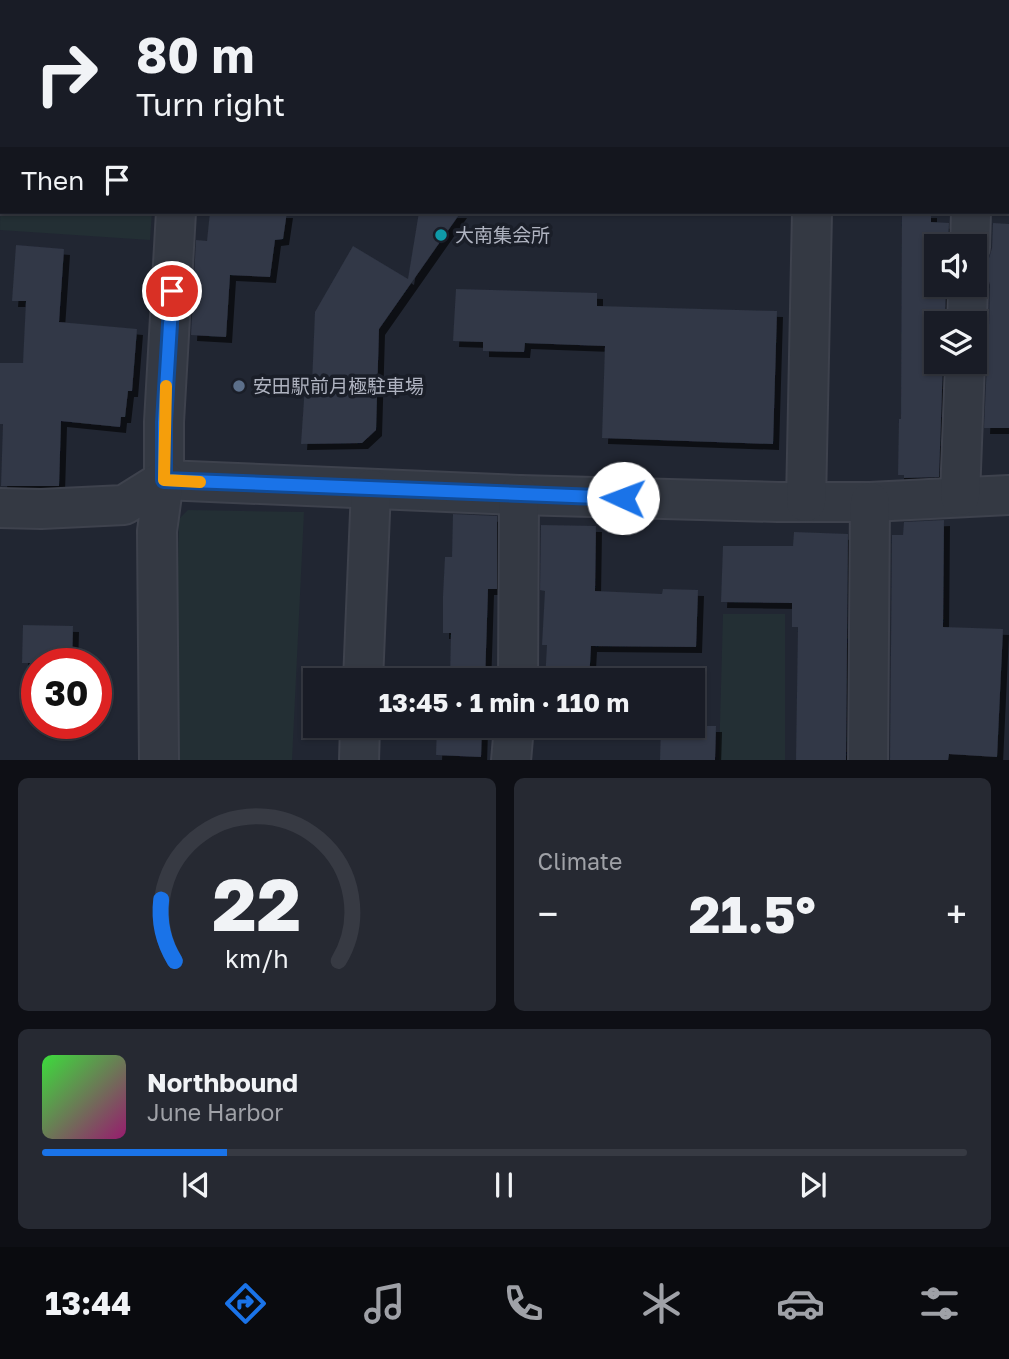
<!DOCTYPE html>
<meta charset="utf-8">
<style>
:root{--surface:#191c26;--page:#262932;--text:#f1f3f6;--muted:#9fa1a7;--line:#373a43;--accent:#1a73e8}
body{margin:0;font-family:"Golos Text","Noto Sans JP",sans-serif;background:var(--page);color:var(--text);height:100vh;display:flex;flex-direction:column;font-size:26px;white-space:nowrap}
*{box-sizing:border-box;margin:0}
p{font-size:23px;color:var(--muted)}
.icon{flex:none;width:38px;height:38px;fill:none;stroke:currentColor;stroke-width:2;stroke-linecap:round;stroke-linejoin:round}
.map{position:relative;height:760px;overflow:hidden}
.panel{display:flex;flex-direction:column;gap:18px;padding:18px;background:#0e0f15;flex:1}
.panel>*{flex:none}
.hud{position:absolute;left:0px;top:0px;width:1010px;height:214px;box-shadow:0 2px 5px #0004,0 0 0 2px var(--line);background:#191c26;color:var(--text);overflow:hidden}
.fabs{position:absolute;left:924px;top:234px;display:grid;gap:14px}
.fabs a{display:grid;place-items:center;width:63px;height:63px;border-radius:0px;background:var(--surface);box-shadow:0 2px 5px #0004,0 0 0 2px var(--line);font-size:35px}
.speed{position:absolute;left:21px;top:648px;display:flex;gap:14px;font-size:35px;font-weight:700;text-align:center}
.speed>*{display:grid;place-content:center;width:91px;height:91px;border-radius:50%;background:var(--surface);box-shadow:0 2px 5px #0004,0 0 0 2px var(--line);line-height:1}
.speed .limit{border:10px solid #d22;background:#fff;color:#111}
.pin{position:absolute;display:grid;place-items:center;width:60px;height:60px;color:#fff;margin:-30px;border:4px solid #fff;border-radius:50%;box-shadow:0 2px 7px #0007}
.me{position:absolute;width:77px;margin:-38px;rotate:272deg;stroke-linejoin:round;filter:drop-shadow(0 0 5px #0008)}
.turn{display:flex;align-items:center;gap:24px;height:147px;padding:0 21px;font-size:32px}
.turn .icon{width:91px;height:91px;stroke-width:2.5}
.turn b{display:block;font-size:49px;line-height:60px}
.then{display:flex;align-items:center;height:66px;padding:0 21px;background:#0003;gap:14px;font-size:26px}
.big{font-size:52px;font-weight:700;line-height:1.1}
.panel .tile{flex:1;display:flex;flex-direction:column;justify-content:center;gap:10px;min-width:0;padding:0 24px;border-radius:10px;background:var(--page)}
.panel .dial{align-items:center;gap:0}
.dial svg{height:182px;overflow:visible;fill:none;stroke:var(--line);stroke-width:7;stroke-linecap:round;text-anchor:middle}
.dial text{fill:var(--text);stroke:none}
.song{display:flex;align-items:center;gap:21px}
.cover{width:84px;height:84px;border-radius:10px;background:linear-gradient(135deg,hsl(120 70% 55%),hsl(320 70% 35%))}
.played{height:7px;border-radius:4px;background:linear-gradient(90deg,var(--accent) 20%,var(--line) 20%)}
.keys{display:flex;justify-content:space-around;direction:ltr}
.heat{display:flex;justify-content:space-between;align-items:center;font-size:38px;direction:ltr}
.panel .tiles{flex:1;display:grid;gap:18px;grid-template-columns:1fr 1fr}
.tile:last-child{grid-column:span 2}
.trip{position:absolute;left:303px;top:668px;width:402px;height:70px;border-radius:0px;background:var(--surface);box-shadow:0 2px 5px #0004,0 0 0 2px var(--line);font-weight:700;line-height:70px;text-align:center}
.dock{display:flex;height:112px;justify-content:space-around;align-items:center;background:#0a0b0f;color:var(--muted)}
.dock .icon{width:49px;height:49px}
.dock .current{color:var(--accent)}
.dock b{font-size:32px;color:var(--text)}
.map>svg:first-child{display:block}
.green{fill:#232f34}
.building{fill:#313746;filter:url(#shadow)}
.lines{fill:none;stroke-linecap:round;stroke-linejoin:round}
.minor-casing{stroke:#3e424d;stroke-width:42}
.minor{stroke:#343943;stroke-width:38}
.route-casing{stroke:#114b97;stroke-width:18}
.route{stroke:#1a73e8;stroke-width:12}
.slow{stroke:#f59e0b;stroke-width:12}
.culture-dot{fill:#0f9aa8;stroke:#1a1e28;stroke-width:2.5}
.service-dot{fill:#5c6f8a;stroke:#1a1e28;stroke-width:2.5}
.labels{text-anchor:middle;stroke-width:7;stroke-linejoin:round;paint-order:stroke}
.poi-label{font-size:19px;fill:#afb3c0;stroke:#1a1e28;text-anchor:start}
</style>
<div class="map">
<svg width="1009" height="761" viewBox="0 0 1009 761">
<defs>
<filter id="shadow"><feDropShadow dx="6" dy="6" stdDeviation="0" flood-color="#0009"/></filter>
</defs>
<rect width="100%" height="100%" fill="#212632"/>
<g class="green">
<path d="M 2,109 L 2,212 L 152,212 L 150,240 L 0,230 Z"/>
<path d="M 188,510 L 304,512 L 292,760 L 174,761 L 179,519 Z"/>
<path d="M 723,614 L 785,614 L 785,760 L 719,760 Z"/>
</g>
<g class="building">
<path d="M 210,212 L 287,212 L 283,239 L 275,240 L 270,277 L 230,275 L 226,337 L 191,335 L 196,240 L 207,241 Z"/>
<path d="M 419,212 L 461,212 L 379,329 L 376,430 L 362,443 L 301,444 L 305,385 L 312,384 L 315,312 L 353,246 L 408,279 Z"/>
<path d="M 902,212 L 931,212 L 931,222 L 949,223 L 948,247 L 936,247 L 936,285 L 946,285 L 945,324 L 936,324 L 936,362 L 943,362 L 939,477 L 904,478 L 904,475 L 898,475 L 899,419 L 901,419 Z"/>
<path d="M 993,223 L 1009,224 L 1009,428 L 984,428 L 987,363 L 985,352 L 977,344 L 985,336 L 989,325 L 990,285 L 987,275 L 980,267 L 989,258 L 992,248 Z"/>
<path d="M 16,245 L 64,249 L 59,322 L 137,329 L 132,391 L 128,391 L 125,417 L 121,417 L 120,427 L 61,421 L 59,486 L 1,486 L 3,424 L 0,424 L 0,363 L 23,363 L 26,301 L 12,301 Z"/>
<path d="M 456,289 L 597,293 L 597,306 L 777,311 L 773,444 L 602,438 L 605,346 L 525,343 L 524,352 L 483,351 L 483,342 L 453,341 Z"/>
<path d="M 453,514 L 497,516 L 497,589 L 488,589 L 485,681 L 450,681 L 451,633 L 443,633 L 443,596 L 445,557 L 452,557 Z"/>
<path d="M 944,520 L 943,627 L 1003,629 L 997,757 L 949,754 L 948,760 L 890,760 L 892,535 L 903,535 L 904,522 Z"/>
<path d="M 541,525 L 596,526 L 595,591 L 662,594 L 663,589 L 698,590 L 696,647 L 591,646 L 589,681 L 545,681 L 547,645 L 542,645 L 545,591 L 540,590 Z"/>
<path d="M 794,532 L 848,534 L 846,760 L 796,760 L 798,627 L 792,627 L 792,603 L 721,602 L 723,546 L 793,546 Z"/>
<path d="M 23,625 L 73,626 L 72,663 L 22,663 Z"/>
<path d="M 437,726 L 482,726 L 481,757 L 436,755 Z"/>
<path d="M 661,726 L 716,726 L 715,760 L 660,760 Z"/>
</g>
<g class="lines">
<g class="minor-casing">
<g id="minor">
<path d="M 187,2 L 187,0"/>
<path d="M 816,2 L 816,0"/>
<path d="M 978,2 L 978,0"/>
<path d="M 1008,114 L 1009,114"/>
<path d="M 176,212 L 164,422 L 164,480 L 519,495 L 778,502 L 870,502 L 1009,495"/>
<path d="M 970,247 L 971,212"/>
<path d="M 967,324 L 968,285"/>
<path d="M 960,496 L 965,362"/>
<path d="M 806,502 L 812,212"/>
<path d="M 0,508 L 41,509 L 124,505 L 164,480 L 157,531 L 159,761"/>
<path d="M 363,681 L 371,489"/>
<path d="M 518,681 L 519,495"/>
<path d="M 359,761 L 360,726"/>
<path d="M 511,761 L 514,726"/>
<path d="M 868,761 L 870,502"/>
</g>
</g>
<use href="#minor" class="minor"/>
</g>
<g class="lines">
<g class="route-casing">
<path id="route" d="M 172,291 L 164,422 L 164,480 L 623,498"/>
</g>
<use href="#route" class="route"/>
<path class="slow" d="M 166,386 L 164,480 L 200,482"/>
</g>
<circle class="culture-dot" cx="441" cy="235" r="7"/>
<circle class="service-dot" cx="239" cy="386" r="7"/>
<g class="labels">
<g class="poi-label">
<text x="455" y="242">大南集会所</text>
<text x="253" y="393">安田駅前月極駐車場</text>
</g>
</g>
</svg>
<div class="fabs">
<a><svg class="icon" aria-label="sound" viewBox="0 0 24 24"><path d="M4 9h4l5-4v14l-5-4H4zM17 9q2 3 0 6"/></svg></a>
<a><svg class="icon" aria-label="layers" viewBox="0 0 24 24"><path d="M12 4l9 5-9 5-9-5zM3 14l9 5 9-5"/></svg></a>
</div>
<div class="speed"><div class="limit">30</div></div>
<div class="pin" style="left:172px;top:291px;background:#d93025"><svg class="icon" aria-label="arrive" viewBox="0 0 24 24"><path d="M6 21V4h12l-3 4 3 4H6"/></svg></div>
<svg class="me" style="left:623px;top:498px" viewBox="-20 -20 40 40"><circle r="19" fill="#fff"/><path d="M0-13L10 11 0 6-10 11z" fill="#1a73e8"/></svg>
<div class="trip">13:45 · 1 min · 110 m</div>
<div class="hud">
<div class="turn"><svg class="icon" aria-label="right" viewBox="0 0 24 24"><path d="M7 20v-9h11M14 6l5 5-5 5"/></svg><div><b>80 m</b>Turn right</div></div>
<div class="then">Then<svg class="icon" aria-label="arrive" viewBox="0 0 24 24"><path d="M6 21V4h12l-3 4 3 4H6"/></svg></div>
</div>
</div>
<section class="panel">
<div class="tiles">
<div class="tile dial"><svg viewBox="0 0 100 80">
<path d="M14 69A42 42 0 1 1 86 69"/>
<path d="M14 69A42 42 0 0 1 8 42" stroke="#1a73e8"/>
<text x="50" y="56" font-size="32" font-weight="700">22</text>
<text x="50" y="72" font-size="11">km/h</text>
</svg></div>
<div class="tile"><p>Climate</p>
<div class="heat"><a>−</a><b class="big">21.5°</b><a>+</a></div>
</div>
<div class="tile">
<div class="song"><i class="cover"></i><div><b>Northbound</b><p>June Harbor</p></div></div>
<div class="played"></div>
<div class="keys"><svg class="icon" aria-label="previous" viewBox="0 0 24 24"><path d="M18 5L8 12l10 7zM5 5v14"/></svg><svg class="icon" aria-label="pause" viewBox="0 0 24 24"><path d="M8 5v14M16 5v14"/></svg><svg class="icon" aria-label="next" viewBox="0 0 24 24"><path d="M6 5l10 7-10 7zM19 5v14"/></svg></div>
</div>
</div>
</section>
<nav class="dock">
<b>13:44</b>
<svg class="icon current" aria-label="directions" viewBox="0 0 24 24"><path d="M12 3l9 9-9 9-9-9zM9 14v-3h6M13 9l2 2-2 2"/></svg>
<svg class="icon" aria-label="music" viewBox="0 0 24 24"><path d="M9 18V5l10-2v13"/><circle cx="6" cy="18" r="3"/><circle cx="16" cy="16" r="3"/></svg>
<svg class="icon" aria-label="phone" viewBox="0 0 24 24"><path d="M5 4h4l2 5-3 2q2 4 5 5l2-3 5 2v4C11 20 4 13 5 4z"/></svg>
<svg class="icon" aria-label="climate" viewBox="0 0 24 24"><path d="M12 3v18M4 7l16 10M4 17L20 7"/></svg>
<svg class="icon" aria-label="car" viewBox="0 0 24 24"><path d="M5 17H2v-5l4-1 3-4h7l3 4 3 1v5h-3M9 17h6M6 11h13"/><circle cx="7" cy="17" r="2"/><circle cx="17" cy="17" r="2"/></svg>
<svg class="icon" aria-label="filters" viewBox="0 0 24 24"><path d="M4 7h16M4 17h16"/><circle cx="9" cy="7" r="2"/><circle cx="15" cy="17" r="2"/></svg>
</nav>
